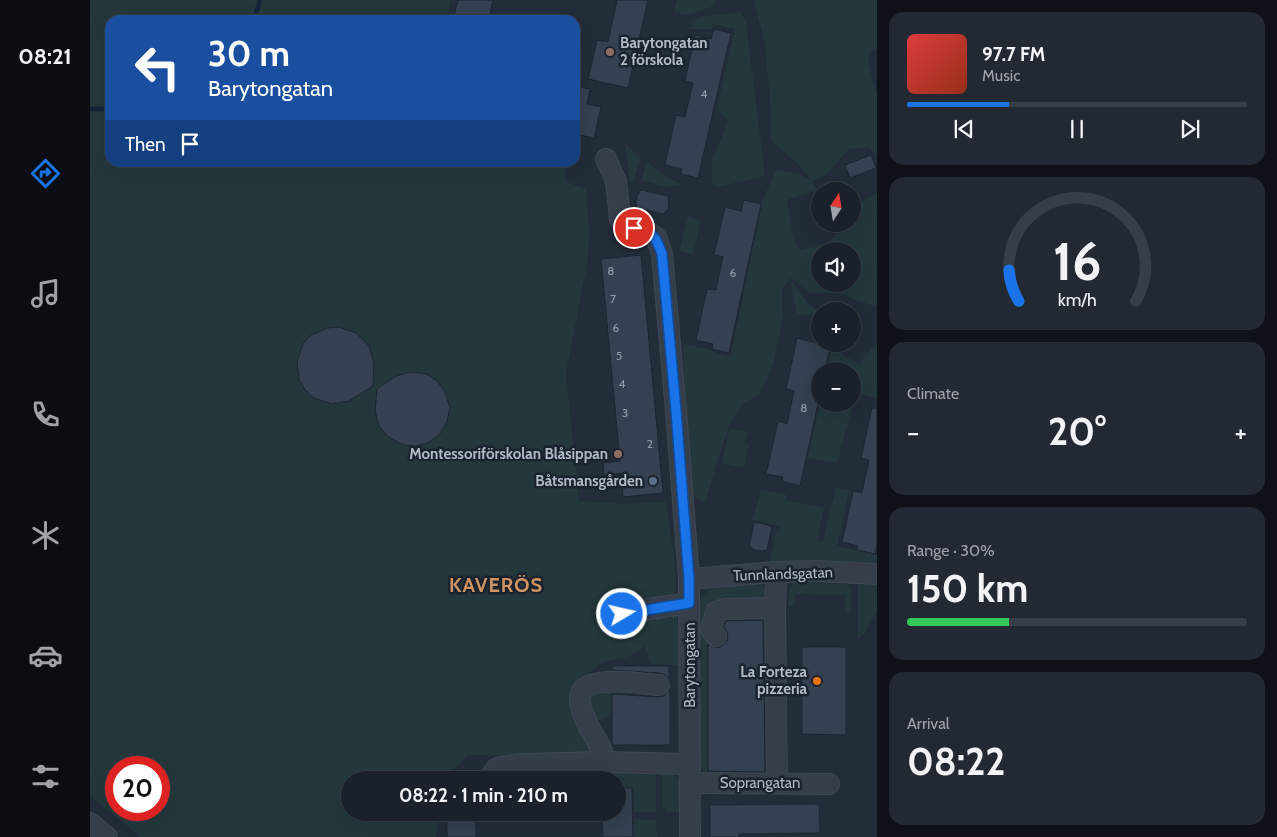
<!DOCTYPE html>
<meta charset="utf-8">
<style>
:root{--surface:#1a212b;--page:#232933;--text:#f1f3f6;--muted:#9fa3a9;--line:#383e47;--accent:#1a73e8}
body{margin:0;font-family:Cabin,sans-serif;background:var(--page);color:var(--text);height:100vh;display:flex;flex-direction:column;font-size:19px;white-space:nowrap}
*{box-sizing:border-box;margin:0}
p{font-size:16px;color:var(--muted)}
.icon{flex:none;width:28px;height:28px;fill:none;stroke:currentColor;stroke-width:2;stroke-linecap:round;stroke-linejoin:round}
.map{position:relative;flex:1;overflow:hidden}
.side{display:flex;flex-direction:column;gap:12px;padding:12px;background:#0e1218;width:400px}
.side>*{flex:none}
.hud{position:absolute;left:15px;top:15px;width:475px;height:152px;border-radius:15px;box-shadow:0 5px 20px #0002,0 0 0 1px var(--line);background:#1a4fa0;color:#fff;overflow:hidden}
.needle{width:32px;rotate:12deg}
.controls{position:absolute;left:721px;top:182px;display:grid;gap:10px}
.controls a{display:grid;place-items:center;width:50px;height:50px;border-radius:50%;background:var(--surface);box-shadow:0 5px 20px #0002,0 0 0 1px var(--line);font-size:25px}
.speed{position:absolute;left:15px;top:756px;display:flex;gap:10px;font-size:25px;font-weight:700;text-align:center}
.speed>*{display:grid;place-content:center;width:65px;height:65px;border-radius:50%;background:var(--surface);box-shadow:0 5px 20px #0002,0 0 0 1px var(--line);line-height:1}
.speed .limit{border:8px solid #d22;background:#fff;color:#111}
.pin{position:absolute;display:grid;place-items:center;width:42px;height:42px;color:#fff;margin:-21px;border:2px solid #fff;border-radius:50%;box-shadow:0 1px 5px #0007}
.me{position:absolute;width:55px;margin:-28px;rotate:81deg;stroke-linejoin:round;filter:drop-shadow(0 0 4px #0008)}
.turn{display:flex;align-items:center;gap:18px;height:105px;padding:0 20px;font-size:22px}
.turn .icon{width:65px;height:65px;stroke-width:2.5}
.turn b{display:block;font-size:35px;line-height:42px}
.then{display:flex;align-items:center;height:48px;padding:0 20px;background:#0003;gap:10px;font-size:19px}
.big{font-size:38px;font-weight:700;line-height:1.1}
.side .tile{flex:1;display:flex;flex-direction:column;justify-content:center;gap:8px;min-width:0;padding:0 18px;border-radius:15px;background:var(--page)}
.side .dial{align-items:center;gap:0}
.dial svg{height:130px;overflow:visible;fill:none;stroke:var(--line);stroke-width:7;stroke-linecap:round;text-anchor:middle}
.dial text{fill:var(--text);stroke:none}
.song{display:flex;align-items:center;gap:15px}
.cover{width:60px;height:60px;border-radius:8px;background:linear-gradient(135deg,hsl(0 70% 55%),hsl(10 70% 35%))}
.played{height:5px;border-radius:2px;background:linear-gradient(90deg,var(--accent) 30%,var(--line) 30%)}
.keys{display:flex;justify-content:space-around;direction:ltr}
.heat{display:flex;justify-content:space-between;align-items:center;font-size:28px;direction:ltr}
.charge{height:8px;border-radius:4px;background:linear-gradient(90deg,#34c759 30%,var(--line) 0)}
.trip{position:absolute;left:251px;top:771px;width:285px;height:50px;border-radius:25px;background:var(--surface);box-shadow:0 5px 20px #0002,0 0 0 1px var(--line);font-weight:700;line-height:50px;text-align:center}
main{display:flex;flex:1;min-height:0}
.tab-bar{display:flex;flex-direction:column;width:90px;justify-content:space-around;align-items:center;background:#0a0d11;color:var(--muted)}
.tab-bar .icon{width:35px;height:35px}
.tab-bar .active{color:var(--accent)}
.tab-bar b{font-size:22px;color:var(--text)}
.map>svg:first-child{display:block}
.green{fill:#24383b;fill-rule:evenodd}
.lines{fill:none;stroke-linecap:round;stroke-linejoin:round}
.stream{stroke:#162337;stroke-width:4.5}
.building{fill:#354050;stroke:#1d2531}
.minor-casing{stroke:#3f4753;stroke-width:22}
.minor{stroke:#363e4a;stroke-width:20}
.route-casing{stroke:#114b97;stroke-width:12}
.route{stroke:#1a73e8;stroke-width:9}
.education-dot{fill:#8d6e63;stroke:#1b232f;stroke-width:2}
.service-dot{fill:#5c6f8a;stroke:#1b232f;stroke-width:2}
.food-dot{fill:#e8710a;stroke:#1b232f;stroke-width:2}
.labels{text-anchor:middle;stroke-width:5;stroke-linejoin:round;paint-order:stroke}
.number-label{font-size:12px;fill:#9099a6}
.poi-label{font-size:15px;font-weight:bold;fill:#b1b9c6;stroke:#1b232f;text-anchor:end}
.street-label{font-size:15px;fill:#b1b9c6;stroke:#1b232f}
.district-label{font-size:20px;font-weight:bold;letter-spacing:1px;fill:#d09462;stroke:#1b232f}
</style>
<main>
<nav class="tab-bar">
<b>08:21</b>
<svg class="icon active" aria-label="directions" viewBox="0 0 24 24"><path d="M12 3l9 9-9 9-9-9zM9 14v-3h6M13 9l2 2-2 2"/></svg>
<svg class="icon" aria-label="music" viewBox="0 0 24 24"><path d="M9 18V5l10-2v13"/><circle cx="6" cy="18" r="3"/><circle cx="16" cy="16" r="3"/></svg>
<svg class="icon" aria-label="phone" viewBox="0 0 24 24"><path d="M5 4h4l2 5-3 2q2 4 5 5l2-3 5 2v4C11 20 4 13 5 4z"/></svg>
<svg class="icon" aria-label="climate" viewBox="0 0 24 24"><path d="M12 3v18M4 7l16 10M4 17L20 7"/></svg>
<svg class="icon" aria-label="car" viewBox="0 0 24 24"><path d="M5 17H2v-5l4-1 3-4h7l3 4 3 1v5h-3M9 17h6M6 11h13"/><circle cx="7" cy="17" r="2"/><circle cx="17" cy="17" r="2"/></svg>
<svg class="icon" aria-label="filters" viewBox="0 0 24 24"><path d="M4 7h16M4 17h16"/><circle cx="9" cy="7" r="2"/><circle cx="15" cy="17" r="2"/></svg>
</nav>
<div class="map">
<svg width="787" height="837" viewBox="0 0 787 837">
<rect width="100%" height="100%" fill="#232c39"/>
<g class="green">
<path d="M 0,0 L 361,0 L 356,20 L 20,20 L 20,162 L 475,163 L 476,182 L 496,189 L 499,231 L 498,258 L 476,373 L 489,501 L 535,504 L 576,502 L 584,556 L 590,665 L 561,664 L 555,646 L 541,656 L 513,662 L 492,678 L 483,695 L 504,753 L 471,755 L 378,755 L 354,780 L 260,780 L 260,812 L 350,813 L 346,837 L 51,837 L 0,796 ZM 26,768 L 69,768 L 69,810 L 26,810 Z"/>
<path d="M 587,0 L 625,0 L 624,6 L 597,15 L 584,12 Z"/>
<path d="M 664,0 L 787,0 L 787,50 L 781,49 L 778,63 L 787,95 L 787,155 L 779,147 L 759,149 L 736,175 L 722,181 L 727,190 L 697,200 L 703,238 L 710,250 C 732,245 742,246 752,224 L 762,224 L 763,208 L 787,192 L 787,306 L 767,301 L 752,294 L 720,293 L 701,278 L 692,289 L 693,317 L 683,364 L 669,395 L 652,404 L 639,426 L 628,458 L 615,504 L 600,493 L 593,344 L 618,349 L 630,355 L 641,356 L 673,199 L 686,170 L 708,174 L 721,180 L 707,163 L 681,141 L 681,112 L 675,44 ZM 730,251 L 762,251 L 762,284 L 730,284 Z"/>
<path d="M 651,12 L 656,23 L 675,176 L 627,187 L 622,183 L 622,160 L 638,122 L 627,108 L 645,29 L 623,24 L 622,29 L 598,29 L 610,17 Z"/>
<path d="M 535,143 L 550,158 L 543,182 L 540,182 Z"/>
<path d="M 557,161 C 568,172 578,179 593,184 L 577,187 L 553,181 L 552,180 Z"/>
<path d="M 598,217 L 611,221 L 603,255 L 589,251 Z"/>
<path d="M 703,282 L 719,305 L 730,311 L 730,316 L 707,315 L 701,283 Z"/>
<path d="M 787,342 L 787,398 L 766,393 L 747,463 L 718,458 L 730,403 L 762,404 L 762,371 L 737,371 L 743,344 L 754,356 L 769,364 Z"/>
<path d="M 640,428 L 658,432 L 655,443 L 659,444 L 654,468 L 632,463 Z"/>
<path d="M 746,488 L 759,490 L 747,546 L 787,555 L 787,564 L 679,564 L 686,532 L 689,533 L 690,526 L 663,520 L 671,489 L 697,495 L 696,500 L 734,508 L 727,540 L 733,542 Z"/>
<path d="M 706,583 L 758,584 L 761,588 L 761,612 L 755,611 L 755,595 L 705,594 L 704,606 L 699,606 L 699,590 L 702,584 Z"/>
<path d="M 662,584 L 672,585 L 675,587 C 678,592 676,596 672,598 L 644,598 L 631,600 L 614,629 L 617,641 L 617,772 L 671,773 L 668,775 L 616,775 L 610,767 L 609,603 C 616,582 645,586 662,584 Z"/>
<path d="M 768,584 L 787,585 L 787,611 L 774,634 L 768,639 Z"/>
<path d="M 498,692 L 521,692 L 521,716 L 510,720 L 503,719 Z"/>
<path d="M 431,772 L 566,773 L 566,810 L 565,812 L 544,812 L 543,788 L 528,788 L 528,780 L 417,780 L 423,775 Z"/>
<path d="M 572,773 L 582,773 L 590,780 L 591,802 L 589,802 L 589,806 L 591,806 L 590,812 L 577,812 L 572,806 Z"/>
<path d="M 544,819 L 566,820 L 567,837 L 544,837 Z"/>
</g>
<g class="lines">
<g class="stream">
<path d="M 164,20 L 170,0"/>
<path d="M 0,109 L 20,109"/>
</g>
</g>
<g class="building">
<path d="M 368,0 L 403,0 L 399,20 L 363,20 Z"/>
<path d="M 527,0 L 558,0 L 538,88 L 498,79 L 507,40 L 518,42 Z"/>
<path d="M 624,29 L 641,33 L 608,178 L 591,174 L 592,169 L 575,165 L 586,115 L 595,117 L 603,83 L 595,81 L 605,35 L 621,39 Z"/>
<path d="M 485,86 L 500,89 L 497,104 L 511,107 L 504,138 L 485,134 Z"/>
<path d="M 781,155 L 786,168 L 760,178 L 755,165 Z"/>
<path d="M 551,190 L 578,196 L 579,203 L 578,209 L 574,214 L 547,208 L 546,202 L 547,196 Z"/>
<path d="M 654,200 L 671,204 L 639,353 L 622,349 L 623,344 L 606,340 L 617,289 L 626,290 L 633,257 L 624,255 L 635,207 L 651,211 Z"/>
<path d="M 551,255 L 573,493 L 533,497 L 531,473 L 514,475 L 513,463 L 530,461 L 511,259 Z"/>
<path d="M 249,327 L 266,333 L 279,346 L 284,363 L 283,386 L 259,401 L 242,404 L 224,398 L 215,390 L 209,379 L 207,361 L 213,344 L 221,335 L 237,328 Z"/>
<path d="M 707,338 L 730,344 L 741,344 L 735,371 L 730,371 L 730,395 L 710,486 L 692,481 L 693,477 L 676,474 L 688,421 L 697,424 L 704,391 L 696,389 Z"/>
<path d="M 320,372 L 336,374 L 346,380 L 354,390 L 360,407 L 357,422 L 349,435 L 337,443 L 325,446 L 313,445 L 297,436 L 289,426 L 285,411 L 287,389 L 306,376 Z"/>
<path d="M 782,408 L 787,408 L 787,543 L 785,554 L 767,550 L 768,546 L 752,542 L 763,491 L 772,493 L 779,460 L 771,458 Z"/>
<path d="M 664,523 L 671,523 L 682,527 L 677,550 L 672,551 L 665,550 L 659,546 Z"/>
<path d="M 673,620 L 675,772 L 618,771 L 618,645 L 628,648 L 632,646 L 637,641 L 638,634 L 634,627 L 636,621 Z"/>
<path d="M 712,647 L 756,647 L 756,735 L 712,734 Z"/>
<path d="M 522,666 L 579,666 L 579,679 L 575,675 L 570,673 L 522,670 Z"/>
<path d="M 580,690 L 580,745 L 522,745 L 522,694 L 568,697 L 574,696 Z"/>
<path d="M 528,788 L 542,788 L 543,837 L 513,837 L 512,812 L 528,812 Z"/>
<path d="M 729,804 L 730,833 L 649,834 L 649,837 L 620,837 L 620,805 Z"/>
<rect x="357" y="812" width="29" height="25"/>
</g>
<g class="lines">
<g class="minor-casing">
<g id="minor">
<path d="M 516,159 L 526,181 L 530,219 L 544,228 L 561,234 L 567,239 L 572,254 L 586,411 L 599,579 L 600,837"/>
<path d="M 599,579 L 687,572 L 724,571 L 787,574"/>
<path d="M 532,613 L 599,603"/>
<path d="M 626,636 L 621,629 L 626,612 L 635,609 L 685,608"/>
<path d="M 515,762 C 513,747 502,735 496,720 C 493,714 489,704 490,697 C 494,673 552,684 569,685"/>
<path d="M 401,776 L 406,769 L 411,767 L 434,764 L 515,762 L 600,764"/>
<path d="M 601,783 L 739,784"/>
<path d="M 687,783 L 685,608 L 687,572"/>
<path d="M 0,823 L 17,837"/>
</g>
</g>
<use href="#minor" class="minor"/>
</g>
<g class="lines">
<g class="route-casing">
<path id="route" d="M 532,614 L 599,603 L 599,579 L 586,411 L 572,254 C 565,234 563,235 544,228"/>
</g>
<use href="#route" class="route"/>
</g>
<g class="education-dot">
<circle cx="520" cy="52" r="5"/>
<circle cx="528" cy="454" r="5"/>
</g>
<circle class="service-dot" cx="563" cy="481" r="5"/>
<circle class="food-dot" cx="727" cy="681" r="5"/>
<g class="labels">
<g class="number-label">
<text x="614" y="98">4</text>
<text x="521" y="275">8</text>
<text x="643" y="277">6</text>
<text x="523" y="303">7</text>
<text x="526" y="332">6</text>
<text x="529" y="360">5</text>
<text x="532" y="388">4</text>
<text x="714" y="412">8</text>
<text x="535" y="417">3</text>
<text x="560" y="448">2</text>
</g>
<g class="poi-label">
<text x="530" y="48" text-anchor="start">Barytongatan<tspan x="530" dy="17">2 förskola</tspan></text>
<text x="518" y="459">Montessoriförskolan Blåsippan</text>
<text x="553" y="486">Båtsmansgården</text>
<text x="717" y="677">La Forteza<tspan x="717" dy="17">pizzeria</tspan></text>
</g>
<g class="street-label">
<text transform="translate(693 574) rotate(-2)" y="5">Tunnlandsgatan</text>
<text transform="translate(600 665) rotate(-90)" y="5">Barytongatan</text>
<text x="670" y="788">Soprangatan</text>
</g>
<g class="district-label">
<text x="406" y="592">KAVERÖS</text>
</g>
</g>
</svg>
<div class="controls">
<a><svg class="needle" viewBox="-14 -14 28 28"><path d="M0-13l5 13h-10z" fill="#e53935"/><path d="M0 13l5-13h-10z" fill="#9fa3a9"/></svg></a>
<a><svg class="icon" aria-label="sound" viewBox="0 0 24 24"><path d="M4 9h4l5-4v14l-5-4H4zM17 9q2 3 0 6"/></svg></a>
<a>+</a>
<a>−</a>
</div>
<div class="speed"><div class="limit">20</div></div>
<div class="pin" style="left:544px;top:228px;background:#d93025"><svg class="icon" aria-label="arrive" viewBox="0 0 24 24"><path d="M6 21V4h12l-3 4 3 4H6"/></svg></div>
<svg class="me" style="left:532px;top:614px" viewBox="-20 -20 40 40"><circle r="17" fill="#1a73e8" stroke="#fff" stroke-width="3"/><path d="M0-11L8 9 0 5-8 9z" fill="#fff"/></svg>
<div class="trip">08:22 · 1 min · 210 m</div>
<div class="hud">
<div class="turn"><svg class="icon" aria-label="left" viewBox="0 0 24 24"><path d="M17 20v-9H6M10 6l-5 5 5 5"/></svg><div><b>30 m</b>Barytongatan</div></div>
<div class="then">Then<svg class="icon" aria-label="arrive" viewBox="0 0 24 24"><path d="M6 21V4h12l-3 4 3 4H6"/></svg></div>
</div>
</div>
<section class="side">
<div class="tile">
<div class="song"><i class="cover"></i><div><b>97.7 FM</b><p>Music</p></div></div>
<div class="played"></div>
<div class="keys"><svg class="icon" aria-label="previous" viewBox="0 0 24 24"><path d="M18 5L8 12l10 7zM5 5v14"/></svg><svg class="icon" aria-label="pause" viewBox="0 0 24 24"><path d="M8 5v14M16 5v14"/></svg><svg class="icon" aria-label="next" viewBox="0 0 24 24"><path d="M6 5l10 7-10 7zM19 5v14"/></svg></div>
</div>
<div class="tile dial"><svg viewBox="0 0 100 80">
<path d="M14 69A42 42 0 1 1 86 69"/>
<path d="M14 69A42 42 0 0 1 8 50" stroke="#1a73e8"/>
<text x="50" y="56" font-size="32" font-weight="700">16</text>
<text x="50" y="72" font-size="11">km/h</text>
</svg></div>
<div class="tile"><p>Climate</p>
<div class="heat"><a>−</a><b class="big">20°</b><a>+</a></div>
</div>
<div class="tile"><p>Range · 30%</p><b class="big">150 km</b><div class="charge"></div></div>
<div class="tile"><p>Arrival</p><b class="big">08:22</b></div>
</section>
</main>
